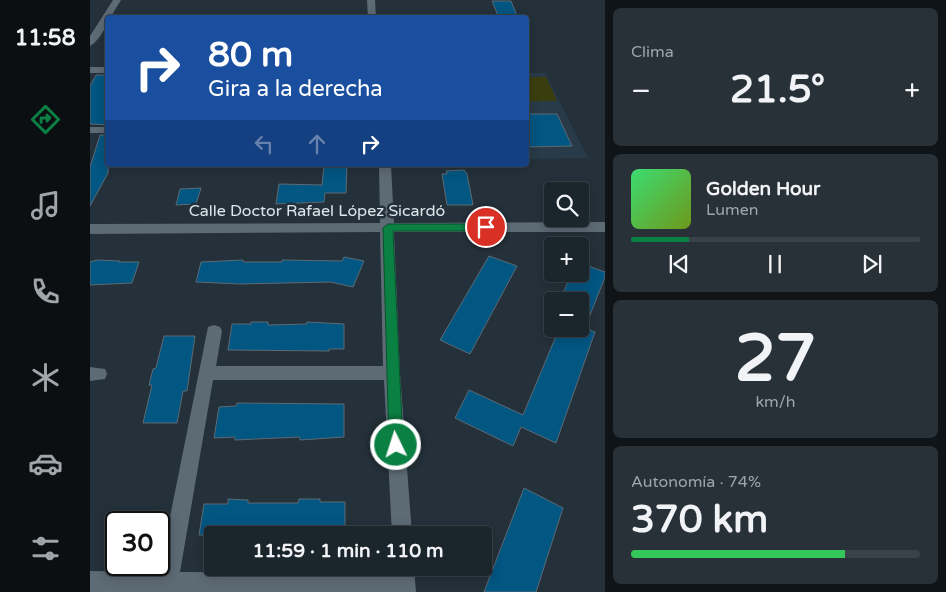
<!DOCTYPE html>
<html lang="es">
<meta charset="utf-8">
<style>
:root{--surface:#1b252c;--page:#283138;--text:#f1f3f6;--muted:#a0a5a9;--line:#394248;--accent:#0b8043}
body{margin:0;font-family:"Varela Round",sans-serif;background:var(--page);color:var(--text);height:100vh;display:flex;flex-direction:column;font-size:19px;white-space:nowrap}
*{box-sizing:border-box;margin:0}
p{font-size:16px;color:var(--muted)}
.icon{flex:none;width:28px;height:28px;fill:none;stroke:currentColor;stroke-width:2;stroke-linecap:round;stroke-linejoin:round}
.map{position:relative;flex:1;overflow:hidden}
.details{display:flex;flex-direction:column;gap:8px;padding:8px;background:#0f1418;width:341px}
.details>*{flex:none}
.guide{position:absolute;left:15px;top:15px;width:424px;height:152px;border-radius:5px;box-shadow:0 2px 12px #0003,0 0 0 1px var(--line);background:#1a4fa0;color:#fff;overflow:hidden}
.controls{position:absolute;left:454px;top:182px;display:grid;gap:10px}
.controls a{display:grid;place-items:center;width:45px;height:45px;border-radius:5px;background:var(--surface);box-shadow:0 2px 12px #0003,0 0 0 1px var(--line);font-size:25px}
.speed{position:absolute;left:15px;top:511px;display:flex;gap:10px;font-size:25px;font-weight:700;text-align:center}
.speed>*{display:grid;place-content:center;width:65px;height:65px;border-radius:50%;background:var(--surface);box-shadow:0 2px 12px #0003,0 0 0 1px var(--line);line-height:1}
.speed .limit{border:2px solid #111;border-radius:8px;background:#fff;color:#111}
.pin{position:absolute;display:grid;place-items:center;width:42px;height:42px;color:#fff;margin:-21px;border:2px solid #fff;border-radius:50%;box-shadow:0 1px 5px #0007}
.me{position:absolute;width:55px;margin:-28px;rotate:356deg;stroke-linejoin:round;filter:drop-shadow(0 0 4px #0008)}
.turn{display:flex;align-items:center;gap:18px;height:105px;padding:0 20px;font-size:22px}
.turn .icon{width:65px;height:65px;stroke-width:2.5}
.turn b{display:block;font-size:35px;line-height:42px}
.lanes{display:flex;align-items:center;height:48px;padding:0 20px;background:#0003;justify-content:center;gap:25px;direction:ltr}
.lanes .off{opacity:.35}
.big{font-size:38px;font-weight:800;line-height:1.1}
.details .widget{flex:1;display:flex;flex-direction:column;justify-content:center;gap:8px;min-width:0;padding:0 18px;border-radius:8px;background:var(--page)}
.details .dial{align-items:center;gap:0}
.dial b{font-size:65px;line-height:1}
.song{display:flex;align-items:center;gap:15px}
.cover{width:60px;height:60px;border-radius:8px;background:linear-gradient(135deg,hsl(140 70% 55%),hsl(80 70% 35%))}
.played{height:5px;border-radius:2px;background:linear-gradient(90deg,var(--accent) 20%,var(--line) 20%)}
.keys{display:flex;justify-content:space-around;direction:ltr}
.heat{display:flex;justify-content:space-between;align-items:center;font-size:28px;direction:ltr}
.charge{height:8px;border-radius:4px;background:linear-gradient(90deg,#34c759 74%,var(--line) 0)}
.trip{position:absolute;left:114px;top:526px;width:288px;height:50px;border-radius:5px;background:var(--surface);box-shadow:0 2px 12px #0003,0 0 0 1px var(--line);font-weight:800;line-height:50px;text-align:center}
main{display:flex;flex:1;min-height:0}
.tab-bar{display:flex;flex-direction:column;width:90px;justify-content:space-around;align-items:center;background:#0b0f12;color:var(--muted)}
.tab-bar .icon{width:35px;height:35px}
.tab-bar .selected{color:var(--accent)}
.tab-bar b{font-size:22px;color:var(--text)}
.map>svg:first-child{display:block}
.built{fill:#293a48}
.green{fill:#3a3e0f}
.building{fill:#025682;stroke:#5d6a74}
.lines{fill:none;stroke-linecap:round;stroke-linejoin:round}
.minor{fill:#5d6b75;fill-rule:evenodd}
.route{fill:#0b8043;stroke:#07532c}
.labels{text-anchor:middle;stroke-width:5;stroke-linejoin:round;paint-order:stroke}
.street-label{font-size:16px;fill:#dde5eb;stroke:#24313a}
</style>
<main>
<nav class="tab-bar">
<b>11:58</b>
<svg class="icon selected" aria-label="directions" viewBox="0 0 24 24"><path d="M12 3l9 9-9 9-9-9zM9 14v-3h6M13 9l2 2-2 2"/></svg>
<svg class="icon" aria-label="music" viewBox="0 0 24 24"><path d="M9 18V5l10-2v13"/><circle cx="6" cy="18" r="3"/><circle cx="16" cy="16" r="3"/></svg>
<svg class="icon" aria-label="phone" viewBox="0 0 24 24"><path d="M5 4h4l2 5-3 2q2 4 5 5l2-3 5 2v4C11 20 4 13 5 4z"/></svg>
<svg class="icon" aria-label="climate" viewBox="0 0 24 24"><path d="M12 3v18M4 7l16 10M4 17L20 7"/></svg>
<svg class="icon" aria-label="car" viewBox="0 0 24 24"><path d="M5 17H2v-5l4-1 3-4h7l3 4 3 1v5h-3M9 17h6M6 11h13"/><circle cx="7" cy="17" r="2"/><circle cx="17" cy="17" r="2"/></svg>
<svg class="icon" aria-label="filters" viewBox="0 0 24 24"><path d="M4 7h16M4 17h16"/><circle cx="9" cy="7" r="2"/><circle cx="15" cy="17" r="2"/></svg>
</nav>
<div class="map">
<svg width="515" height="592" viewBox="0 0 515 592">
<rect width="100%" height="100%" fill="#24313a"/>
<path class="built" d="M 436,73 L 455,73 L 498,158 L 436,159 Z"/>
<path class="green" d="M 436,77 L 456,77 L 467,101 L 436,101 Z"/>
<g class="building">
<path d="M 402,1 L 421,1 L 428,18 L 409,18 Z"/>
<path d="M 6,75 L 18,75 L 18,125 L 0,124 L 0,86 Z"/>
<path d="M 436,114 L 467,114 L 482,146 L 436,147 Z"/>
<path d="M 10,135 L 18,135 L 18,173 L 0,206 L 0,167 Z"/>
<path d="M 234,165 L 257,165 L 256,193 L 235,193 L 234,202 L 186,204 L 189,184 L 232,185 Z"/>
<path d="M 374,170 L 377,174 L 383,205 L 357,205 L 352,174 L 357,174 L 356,171 Z"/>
<path d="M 111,188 L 106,204 L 86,205 L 90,189 Z"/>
<path d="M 399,256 L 427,266 L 380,354 L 350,340 Z"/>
<path d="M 254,257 L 274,261 L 263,287 L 240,282 L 150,284 L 106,282 L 111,262 L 153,260 L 153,262 L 192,262 L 192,260 L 252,261 Z"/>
<path d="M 7,260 L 30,261 L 29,262 L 49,262 L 42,283 L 0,285 L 0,262 Z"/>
<path d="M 490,263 L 515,272 L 515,277 L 495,328 L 505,332 L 466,443 L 431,427 L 423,446 L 365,418 L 379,390 L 433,415 L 469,329 L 490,329 L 490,301 L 470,301 L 481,274 L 490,274 Z"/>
<path d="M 161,322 L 178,322 L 178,325 L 217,324 L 217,322 L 254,324 L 254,349 L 239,349 L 239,351 L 138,350 L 142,324 L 161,324 Z"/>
<path d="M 74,336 L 105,336 L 97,391 L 93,391 L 87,423 L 53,423 L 62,385 L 59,385 L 63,369 L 66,368 Z"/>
<path d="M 147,403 L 254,404 L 254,437 L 210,440 L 210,437 L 145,440 L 145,437 L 124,438 L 129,407 L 146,406 Z"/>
<path d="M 434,488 L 473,508 L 446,592 L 394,592 Z"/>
<path d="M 138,499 L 158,500 L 158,503 L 208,503 L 209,499 L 230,499 L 230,502 L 255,502 L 255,535 L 109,535 L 114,504 L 138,504 Z"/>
</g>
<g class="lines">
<g class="minor">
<path d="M 23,0 L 31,0 L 20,18 L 18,18 C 18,26 7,43 0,46 L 0,36 Z"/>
<path d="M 277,0 L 285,0 L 286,18 L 278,18 Z"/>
<rect x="0" y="67" width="18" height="6"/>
<rect x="0" y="127" width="18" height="6"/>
<path d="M 289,165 L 301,165 L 304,223 L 515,222 L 515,232 L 304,232 L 310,373 L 322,535 L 302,535 L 294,380 L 123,380 L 90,572 L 304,573 L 304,568 L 324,568 L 326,592 L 0,592 L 0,571 L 69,572 L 118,327 L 124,325 L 130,327 L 132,331 L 126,366 L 293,366 L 290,232 L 0,234 L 0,224 L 290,223 Z"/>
<path d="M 0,367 L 15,369 L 17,374 L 15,379 L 0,381 Z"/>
</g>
</g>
<path class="route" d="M 298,224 L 396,224 L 401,227 L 396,231 L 303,231 L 313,445 L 311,450 L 306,452 L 301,450 L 299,445 L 293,228 Z"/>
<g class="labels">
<g class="street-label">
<text x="227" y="216">Calle Doctor Rafael López Sicardó</text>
</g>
</g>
</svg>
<div class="controls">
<a><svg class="icon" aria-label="search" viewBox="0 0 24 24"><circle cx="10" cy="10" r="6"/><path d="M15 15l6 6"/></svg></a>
<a>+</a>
<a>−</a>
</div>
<div class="speed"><div class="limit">30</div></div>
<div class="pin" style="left:396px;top:227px;background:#d93025"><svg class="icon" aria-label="arrive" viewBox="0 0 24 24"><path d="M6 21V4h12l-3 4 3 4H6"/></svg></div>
<svg class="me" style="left:306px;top:445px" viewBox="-20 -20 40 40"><circle r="17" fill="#0b8043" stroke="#fff" stroke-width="3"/><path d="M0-11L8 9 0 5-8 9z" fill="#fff"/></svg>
<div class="trip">11:59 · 1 min · 110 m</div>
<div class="guide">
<div class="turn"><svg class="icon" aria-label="right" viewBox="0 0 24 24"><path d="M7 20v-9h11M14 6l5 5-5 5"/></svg><div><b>80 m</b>Gira a la derecha</div></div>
<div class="lanes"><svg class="icon off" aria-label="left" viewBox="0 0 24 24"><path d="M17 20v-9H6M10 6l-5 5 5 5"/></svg><svg class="icon off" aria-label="ahead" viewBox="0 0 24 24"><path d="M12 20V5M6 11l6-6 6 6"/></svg><svg class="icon" aria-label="right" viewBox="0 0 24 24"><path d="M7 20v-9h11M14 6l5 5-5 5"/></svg></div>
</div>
</div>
<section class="details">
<div class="widget"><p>Clima</p>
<div class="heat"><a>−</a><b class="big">21.5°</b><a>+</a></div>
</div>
<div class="widget">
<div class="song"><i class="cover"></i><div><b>Golden Hour</b><p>Lumen</p></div></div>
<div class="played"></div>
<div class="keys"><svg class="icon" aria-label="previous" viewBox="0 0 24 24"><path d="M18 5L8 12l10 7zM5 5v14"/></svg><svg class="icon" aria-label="pause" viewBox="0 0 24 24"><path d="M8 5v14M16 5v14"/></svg><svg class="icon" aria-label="next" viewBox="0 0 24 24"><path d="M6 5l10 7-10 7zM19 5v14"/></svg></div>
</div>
<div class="widget dial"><b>27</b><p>km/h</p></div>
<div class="widget"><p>Autonomía · 74%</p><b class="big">370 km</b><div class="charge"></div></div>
</section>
</main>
